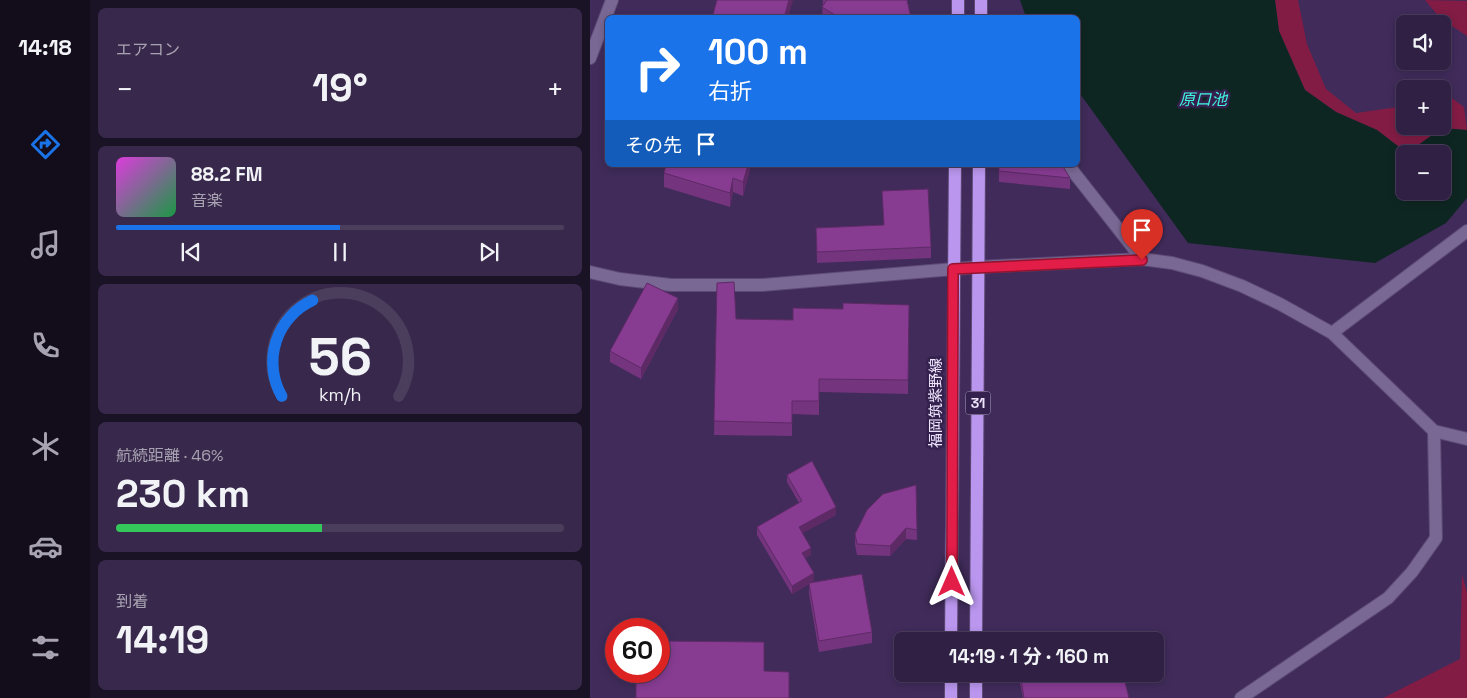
<!DOCTYPE html>
<html lang="ja">
<meta charset="utf-8">
<style>
:root{--surface:#302044;--page:#38284b;--text:#f1f3f6;--muted:#a8a3b2;--line:#4b3e5d;--accent:#1a73e8}
body{margin:0;font-family:"Space Grotesk","Noto Sans JP",sans-serif;background:var(--page);color:var(--text);height:100vh;display:flex;flex-direction:column;font-size:19px;white-space:nowrap}
*{box-sizing:border-box;margin:0}
p{font-size:16px;color:var(--muted)}
.icon{flex:none;width:28px;height:28px;fill:none;stroke:currentColor;stroke-width:2;stroke-linecap:round;stroke-linejoin:round}
.map{position:relative;flex:1;overflow:hidden}
.panel{display:flex;flex-direction:column;gap:8px;padding:8px;background:#1a1225;width:500px}
.panel>*{flex:none}
.guide{position:absolute;left:15px;top:15px;width:475px;height:152px;border-radius:8px;box-shadow:0 2px 8px #0003,0 0 0 1px var(--line);background:#1a73e8;color:#fff;overflow:hidden}
.controls{position:absolute;left:806px;top:15px;display:grid;gap:10px}
.controls a{display:grid;place-items:center;width:55px;height:55px;border-radius:8px;background:var(--surface);box-shadow:0 2px 8px #0003,0 0 0 1px var(--line);font-size:25px}
.speed{position:absolute;left:15px;top:618px;display:flex;gap:10px;font-size:25px;font-weight:700;text-align:center}
.speed>*{display:grid;place-content:center;width:65px;height:65px;border-radius:50%;background:var(--surface);box-shadow:0 2px 8px #0003,0 0 0 1px var(--line);line-height:1}
.speed .limit{border:8px solid #d22;background:#fff;color:#111}
.pin{position:absolute;display:grid;place-items:center;width:42px;height:42px;color:#fff;margin:-51px -21px;border-radius:50% 50% 50% 0;rotate:-45deg;box-shadow:0 0 5px #0007}
.pin .icon{rotate:45deg}
.me{position:absolute;width:55px;margin:-28px;rotate:0deg;stroke-linejoin:round;filter:drop-shadow(0 0 4px #0008)}
.turn{display:flex;align-items:center;gap:18px;height:105px;padding:0 20px;font-size:22px}
.turn .icon{width:65px;height:65px;stroke-width:2.5}
.turn b{display:block;font-size:35px;line-height:42px}
.then{display:flex;align-items:center;height:48px;padding:0 20px;background:#0003;gap:10px;font-size:19px}
.big{font-size:38px;font-weight:700;line-height:1.1}
.panel .card{flex:1;display:flex;flex-direction:column;justify-content:center;gap:8px;min-width:0;padding:0 18px;border-radius:8px;background:var(--page)}
.panel .dial{align-items:center;gap:0}
.dial svg{height:130px;overflow:visible;fill:none;stroke:var(--line);stroke-width:7;stroke-linecap:round;text-anchor:middle}
.dial text{fill:var(--text);stroke:none}
.song{display:flex;align-items:center;gap:15px}
.cover{width:60px;height:60px;border-radius:8px;background:linear-gradient(135deg,hsl(300 70% 55%),hsl(140 70% 35%))}
.played{height:5px;border-radius:2px;background:linear-gradient(90deg,var(--accent) 50%,var(--line) 50%)}
.keys{display:flex;justify-content:space-around;direction:ltr}
.heat{display:flex;justify-content:space-between;align-items:center;font-size:28px;direction:ltr}
.charge{height:8px;border-radius:4px;background:linear-gradient(90deg,#34c759 46%,var(--line) 0)}
.trip{position:absolute;left:304px;top:632px;width:270px;height:50px;border-radius:8px;background:var(--surface);box-shadow:0 2px 8px #0003,0 0 0 1px var(--line);font-weight:700;line-height:50px;text-align:center}
main{display:flex;flex:1;min-height:0}
.dock{display:flex;flex-direction:column;width:90px;justify-content:space-around;align-items:center;background:#130d1b;color:var(--muted)}
.dock .icon{width:35px;height:35px}
.dock .active{color:var(--accent)}
.dock b{font-size:22px;color:var(--text)}
.map>svg:first-child{display:block}
.green{fill:#821c44}
.water{fill:#0e2622;fill-rule:evenodd}
.lines{fill:none;stroke-linecap:round;stroke-linejoin:round}
.street-casing{stroke:#5c4974;stroke-width:14}
.primary-casing{stroke:#5c4974;stroke-width:14}
.street{stroke:#796893;stroke-width:12}
.primary{stroke:#ba96ee;stroke-width:12}
.wall{fill:#74347e}
.shaded-wall{fill:#5e2a66}
.building{fill:#873c92;stroke:#5e2a66}
.route-casing{stroke:#92132f;stroke-width:12}
.route{stroke:#e11d48;stroke-width:9}
.labels{text-anchor:middle;stroke-width:5;stroke-linejoin:round;paint-order:stroke}
.shield{fill:#35214e;stroke:#b6aac8;stroke-width:1}
.shield-label{font-size:14px;font-weight:bold;fill:#eee5fd}
.street-label{font-size:15px;fill:#eee5fd;stroke:#35214e}
.water-label{font-size:16px;font-style:italic;fill:#3ef6df;stroke:#35214e}
</style>
<main>
<nav class="dock">
<b>14:18</b>
<svg class="icon active" aria-label="directions" viewBox="0 0 24 24"><path d="M12 3l9 9-9 9-9-9zM9 14v-3h6M13 9l2 2-2 2"/></svg>
<svg class="icon" aria-label="music" viewBox="0 0 24 24"><path d="M9 18V5l10-2v13"/><circle cx="6" cy="18" r="3"/><circle cx="16" cy="16" r="3"/></svg>
<svg class="icon" aria-label="phone" viewBox="0 0 24 24"><path d="M5 4h4l2 5-3 2q2 4 5 5l2-3 5 2v4C11 20 4 13 5 4z"/></svg>
<svg class="icon" aria-label="climate" viewBox="0 0 24 24"><path d="M12 3v18M4 7l16 10M4 17L20 7"/></svg>
<svg class="icon" aria-label="car" viewBox="0 0 24 24"><path d="M5 17H2v-5l4-1 3-4h7l3 4 3 1v5h-3M9 17h6M6 11h13"/><circle cx="7" cy="17" r="2"/><circle cx="17" cy="17" r="2"/></svg>
<svg class="icon" aria-label="filters" viewBox="0 0 24 24"><path d="M4 7h16M4 17h16"/><circle cx="9" cy="7" r="2"/><circle cx="15" cy="17" r="2"/></svg>
</nav>
<section class="panel">
<div class="card"><p>エアコン</p>
<div class="heat"><a>−</a><b class="big">19°</b><a>+</a></div>
</div>
<div class="card">
<div class="song"><i class="cover"></i><div><b>88.2 FM</b><p>音楽</p></div></div>
<div class="played"></div>
<div class="keys"><svg class="icon" aria-label="previous" viewBox="0 0 24 24"><path d="M18 5L8 12l10 7zM5 5v14"/></svg><svg class="icon" aria-label="pause" viewBox="0 0 24 24"><path d="M8 5v14M16 5v14"/></svg><svg class="icon" aria-label="next" viewBox="0 0 24 24"><path d="M6 5l10 7-10 7zM19 5v14"/></svg></div>
</div>
<div class="card dial"><svg viewBox="0 0 100 80">
<path d="M14 69A42 42 0 1 1 86 69"/>
<path d="M14 69A42 42 0 0 1 33 10" stroke="#1a73e8"/>
<text x="50" y="56" font-size="32" font-weight="700">56</text>
<text x="50" y="72" font-size="11">km/h</text>
</svg></div>
<div class="card"><p>航続距離 · 46%</p><b class="big">230 km</b><div class="charge"></div></div>
<div class="card"><p>到着</p><b class="big">14:19</b></div>
</section>
<div class="map">
<svg width="877" height="698" viewBox="0 0 877 698">
<rect width="100%" height="100%" fill="#402b5a"/>
<g class="green">
<path d="M 685,0 L 708,0 L 717,44 L 736,89 L 766,113 L 815,106 L 815,126 L 852,126 L 853,97 L 859,96 L 874,107 L 877,130 L 852,128 L 817,153 L 787,130 L 746,112 L 715,90 L 689,31 Z"/>
<path d="M 835,0 L 877,1 L 877,36 L 850,18 Z"/>
<path d="M 872,574 L 877,593 L 877,698 L 793,698 L 870,659 Z"/>
</g>
<path class="water" d="M 430,0 L 685,0 L 689,31 L 715,90 L 746,112 L 787,130 L 817,153 L 852,128 L 877,130 L 877,198 L 856,223 L 785,263 L 598,243 L 488,91 L 488,18 L 436,17 ZM 815,154 L 852,154 L 852,191 L 815,191 Z"/>
<g class="lines">
<g class="street-casing">
<g id="street">
<path d="M 0,58 L 22,0"/>
<path d="M 478,165 L 552,259"/>
<path d="M 0,272 L 30,279 L 81,285 L 172,285 L 388,267 L 552,259 L 582,263 L 612,271 L 652,286 L 690,304 L 742,333 L 844,431 L 877,439"/>
<path d="M 742,333 L 877,231"/>
<path d="M 651,698 L 798,598 L 822,572 L 846,538 L 844,431"/>
</g>
</g>
<g class="primary-casing">
<g id="primary">
<path d="M 391,0 L 391,18"/>
<path d="M 368,18 L 368,0"/>
<path d="M 361,641 L 365,165"/>
<path d="M 386,641 L 389,165"/>
<path d="M 361,698 L 361,674"/>
<path d="M 386,698 L 386,674"/>
</g>
</g>
<use href="#street" class="street"/>
<use href="#primary" class="primary"/>
</g>
<g class="wall">
<path d="M 233,0 L 317,0 L 321,18 L 232,18 Z"/>
<path d="M 161,165 L 153,196 L 143,192 L 140,207 L 74,187 L 74,173 Z"/>
<path d="M 409,171 L 480,178 L 480,189 L 409,182 Z"/>
<path d="M 292,191 L 341,247 L 341,258 L 227,263 L 226,228 L 294,225 Z"/>
<path d="M 127,283 L 146,319 L 203,320 L 253,309 L 319,305 L 318,394 L 229,392 L 229,415 L 202,414 L 202,436 L 124,435 Z"/>
<path d="M 88,309 L 51,379 L 20,362 L 20,351 Z"/>
<path d="M 197,475 L 246,515 L 212,533 L 221,555 L 215,558 L 224,581 L 220,583 L 282,632 L 282,643 L 229,652 L 219,594 L 219,584 L 202,594 L 167,535 L 167,527 L 209,503 L 197,482 Z"/>
<path d="M 326,485 L 327,540 L 316,539 L 300,556 L 267,555 L 265,545 L 265,534 Z"/>
<path d="M 428,674 L 533,674 L 539,698 L 433,698 Z"/>
</g>
<g class="shaded-wall">
<path d="M 199,0 L 203,0 L 198,18 L 194,18 Z"/>
<path d="M 158,165 L 161,165 L 153,196 L 153,182 Z"/>
<path d="M 143,178 L 143,192 L 140,207 L 140,193 Z"/>
<path d="M 88,298 L 88,309 L 51,379 L 51,368 Z"/>
<path d="M 246,507 L 246,515 L 209,535 L 209,527 Z"/>
<path d="M 316,528 L 316,539 L 300,556 L 300,546 Z"/>
<path d="M 221,548 L 221,555 L 212,560 L 212,553 Z"/>
<path d="M 224,573 L 224,581 L 202,594 L 202,586 Z"/>
</g>
<g class="building">
<path d="M 127,0 L 199,0 L 194,18 L 122,18 Z"/>
<path d="M 237,0 L 317,0 L 321,18 L 250,18 L 232,7 Z"/>
<path d="M 76,165 L 158,165 L 153,182 L 143,178 L 140,193 L 74,173 Z"/>
<path d="M 409,165 L 472,165 L 480,178 L 409,171 Z"/>
<path d="M 338,189 L 341,247 L 227,252 L 226,228 L 294,225 L 292,191 Z"/>
<path d="M 144,282 L 146,319 L 203,320 L 203,308 L 253,309 L 253,303 L 319,305 L 318,380 L 229,379 L 229,401 L 202,401 L 202,423 L 124,421 L 127,283 Z"/>
<path d="M 57,283 L 88,298 L 51,368 L 20,351 Z"/>
<path d="M 222,461 L 246,507 L 209,527 L 221,548 L 212,553 L 224,573 L 202,586 L 167,527 L 212,501 L 197,475 Z"/>
<path d="M 326,485 L 327,530 L 316,528 L 300,546 L 267,544 L 265,534 L 277,510 L 293,494 Z"/>
<path d="M 272,574 L 282,632 L 229,641 L 219,583 Z"/>
<path d="M 69,641 L 174,642 L 174,671 L 199,672 L 199,698 L 46,698 L 46,671 L 69,671 Z"/>
<path d="M 430,674 L 533,674 L 539,698 L 434,698 Z"/>
</g>
<g class="lines">
<g class="route-casing">
<path id="route" d="M 362,582 L 363,269 L 552,260"/>
</g>
<use href="#route" class="route"/>
</g>
<g class="labels">
<rect class="shield" x="375.5" y="391.5" width="25" height="23" rx="4"/>
<g class="shield-label">
<text x="388" y="408">31</text>
</g>
<g class="street-label">
<text transform="translate(346 403) rotate(-90)" y="5">福岡筑紫野線</text>
</g>
<g class="water-label">
<text x="613" y="105">原口池</text>
</g>
</g>
</svg>
<div class="controls">
<a><svg class="icon" aria-label="sound" viewBox="0 0 24 24"><path d="M4 9h4l5-4v14l-5-4H4zM17 9q2 3 0 6"/></svg></a>
<a>+</a>
<a>−</a>
</div>
<div class="speed"><div class="limit">60</div></div>
<div class="pin" style="left:552px;top:260px;background:#d93025"><svg class="icon" aria-label="arrive" viewBox="0 0 24 24"><path d="M6 21V4h12l-3 4 3 4H6"/></svg></div>
<svg class="me" style="left:362px;top:582px" viewBox="-20 -20 40 40"><path d="M0-17L14 15 0 8-14 15z" fill="#e11d48" stroke="#fff" stroke-width="4"/></svg>
<div class="trip">14:19 · 1 分 · 160 m</div>
<div class="guide">
<div class="turn"><svg class="icon" aria-label="right" viewBox="0 0 24 24"><path d="M7 20v-9h11M14 6l5 5-5 5"/></svg><div><b>100 m</b>右折</div></div>
<div class="then">その先<svg class="icon" aria-label="arrive" viewBox="0 0 24 24"><path d="M6 21V4h12l-3 4 3 4H6"/></svg></div>
</div>
</div>
</main>
